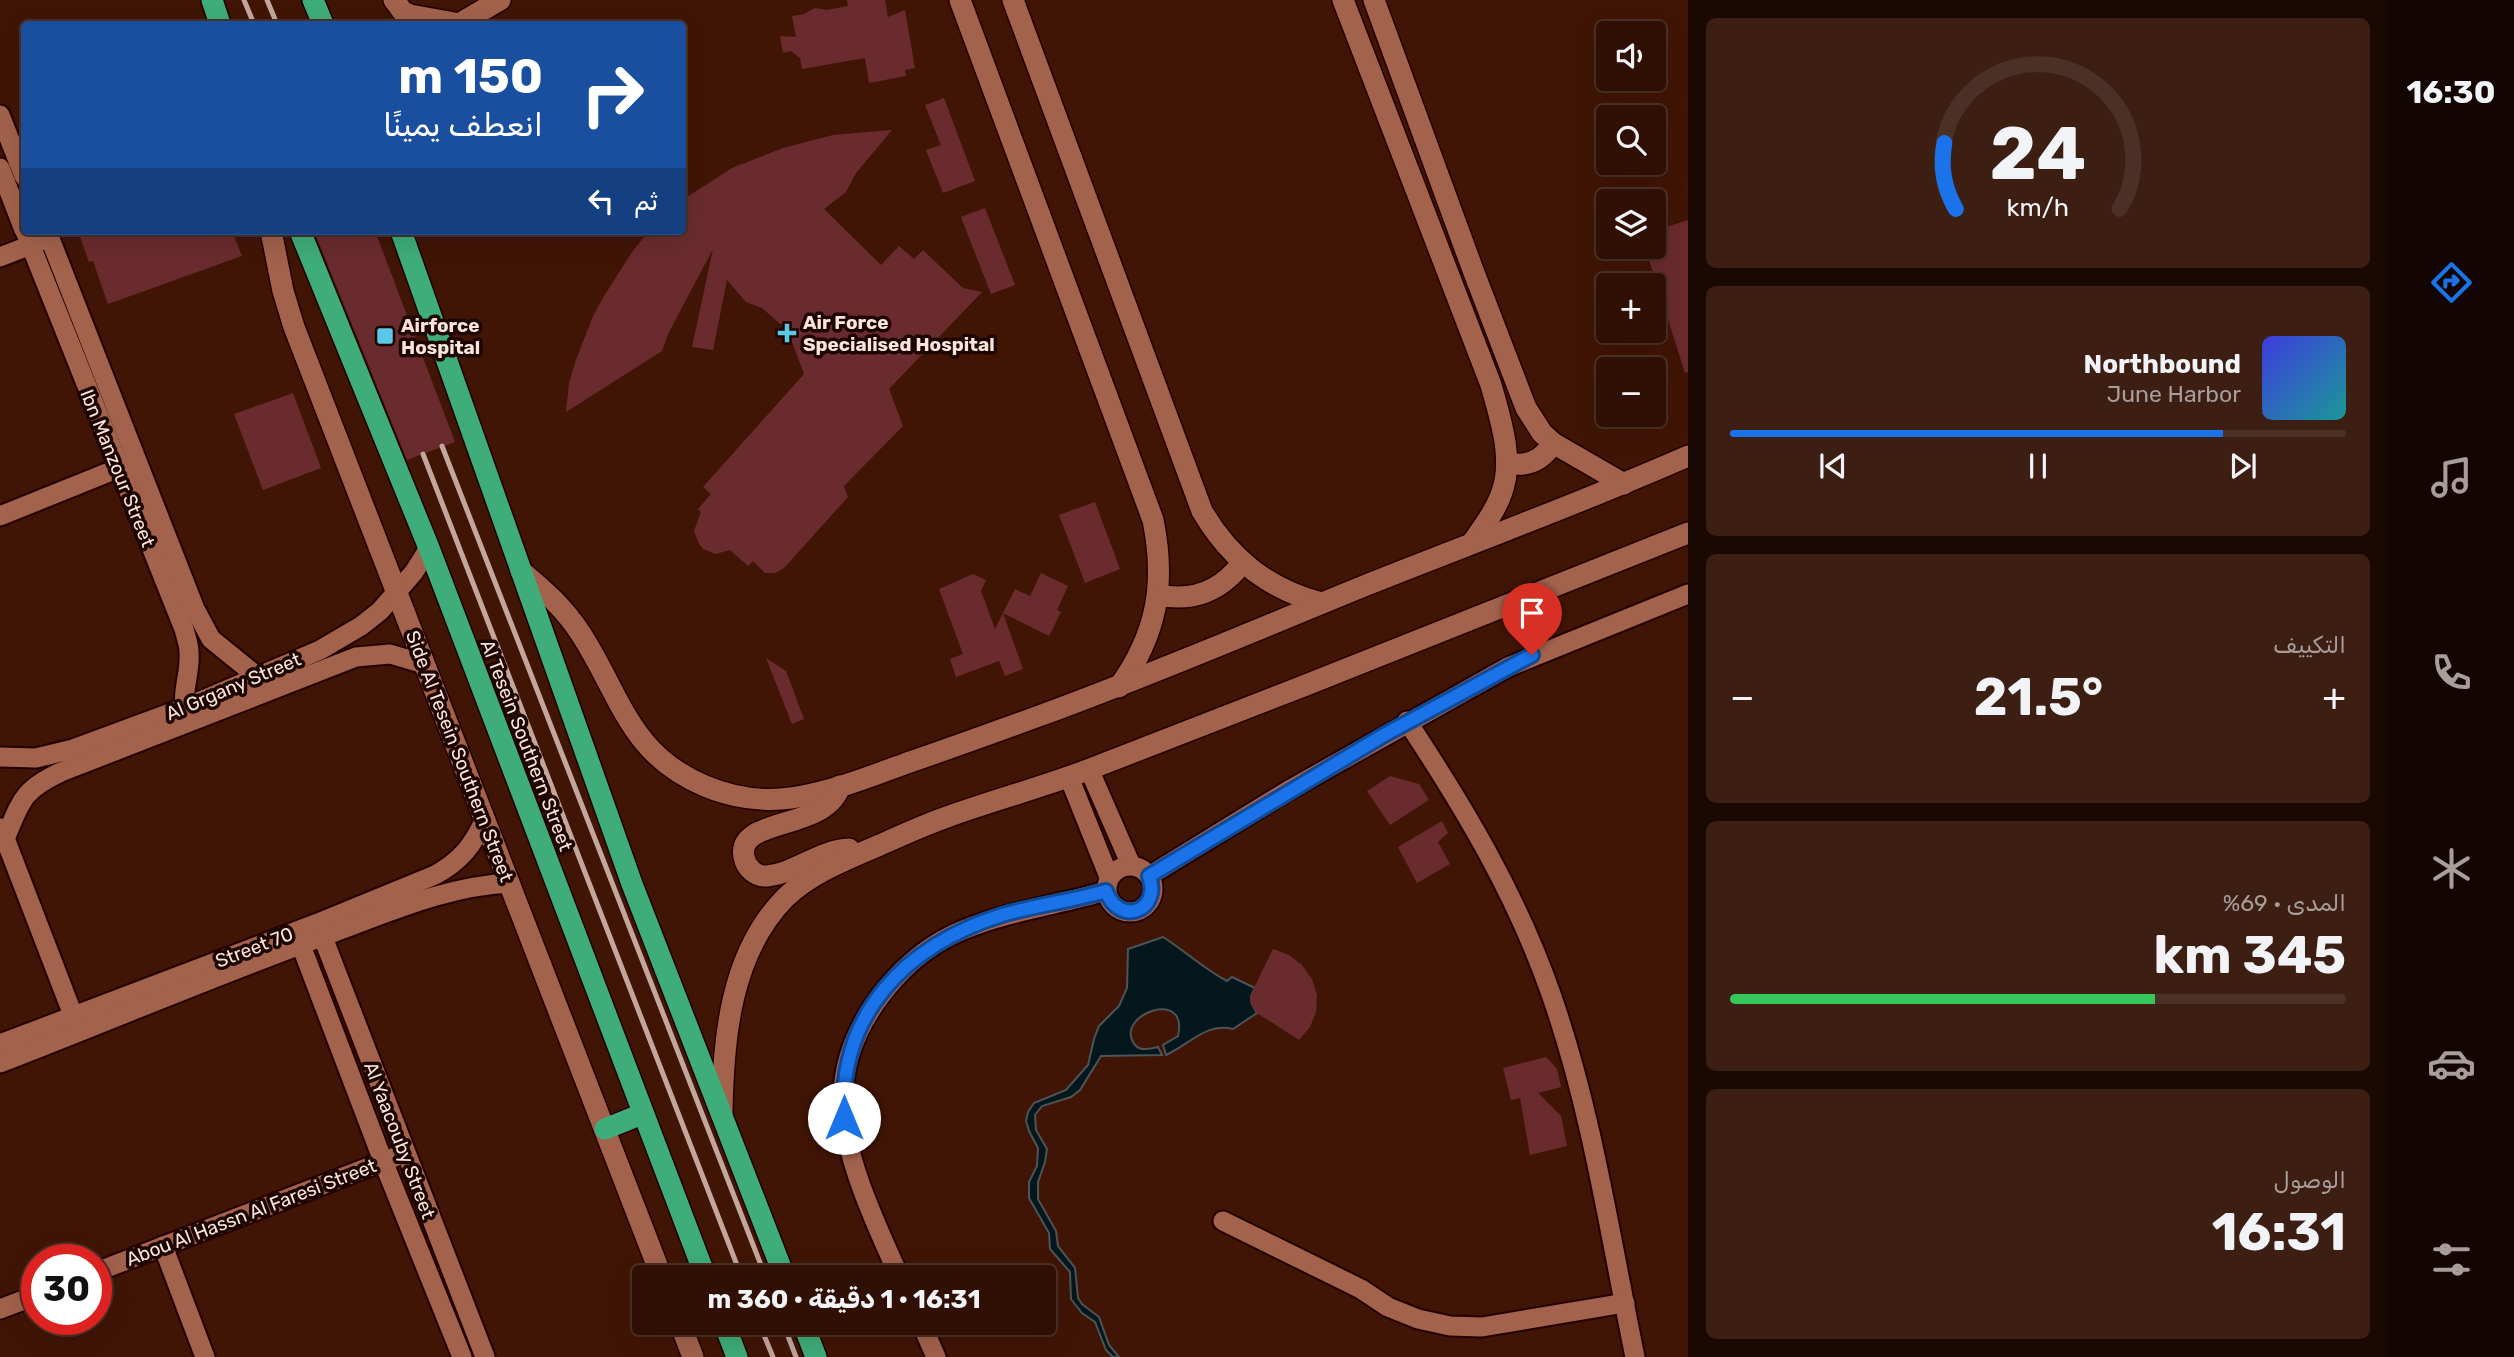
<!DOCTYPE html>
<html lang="ar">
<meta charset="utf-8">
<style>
:root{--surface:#301004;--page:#3c1e13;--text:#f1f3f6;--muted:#a89d9a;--line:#4b3026;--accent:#1a73e8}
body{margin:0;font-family:Rubik,Vazirmatn,sans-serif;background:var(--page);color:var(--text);direction:rtl;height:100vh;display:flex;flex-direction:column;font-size:26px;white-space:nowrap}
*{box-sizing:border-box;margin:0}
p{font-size:23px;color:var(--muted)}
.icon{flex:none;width:38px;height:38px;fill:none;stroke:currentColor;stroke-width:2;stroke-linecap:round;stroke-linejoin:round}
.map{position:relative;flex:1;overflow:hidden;direction:ltr}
.panel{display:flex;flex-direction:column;gap:18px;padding:18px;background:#1a0902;width:700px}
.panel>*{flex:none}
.hud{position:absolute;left:21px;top:21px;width:665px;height:214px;border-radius:7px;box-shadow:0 7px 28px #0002,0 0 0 2px var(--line);direction:rtl;background:#1a4fa0;color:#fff;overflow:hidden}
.fabs{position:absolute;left:1596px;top:21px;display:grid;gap:14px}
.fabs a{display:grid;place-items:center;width:70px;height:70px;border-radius:7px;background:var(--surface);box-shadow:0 7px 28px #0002,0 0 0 2px var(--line);font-size:35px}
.speed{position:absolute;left:21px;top:1244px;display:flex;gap:14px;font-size:35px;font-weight:700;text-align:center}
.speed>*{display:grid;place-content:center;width:91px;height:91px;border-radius:50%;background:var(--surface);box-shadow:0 7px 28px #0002,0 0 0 2px var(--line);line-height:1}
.speed .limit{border:10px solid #d22;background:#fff;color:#111}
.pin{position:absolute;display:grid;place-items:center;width:60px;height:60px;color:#fff;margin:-72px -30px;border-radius:50% 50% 50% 0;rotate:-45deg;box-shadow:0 0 7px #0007}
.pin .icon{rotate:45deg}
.me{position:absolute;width:77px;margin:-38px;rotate:0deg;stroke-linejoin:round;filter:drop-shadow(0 0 5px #0008)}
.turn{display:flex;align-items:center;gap:24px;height:147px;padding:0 28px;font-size:32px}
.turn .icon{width:91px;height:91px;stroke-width:2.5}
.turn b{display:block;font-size:49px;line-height:60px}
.then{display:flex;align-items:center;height:66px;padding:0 28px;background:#0003;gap:14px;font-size:26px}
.big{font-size:52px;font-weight:700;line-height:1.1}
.panel .tile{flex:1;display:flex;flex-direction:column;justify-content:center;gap:10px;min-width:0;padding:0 24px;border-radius:10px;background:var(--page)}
.panel .dial{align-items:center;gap:0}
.dial svg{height:182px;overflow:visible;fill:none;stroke:var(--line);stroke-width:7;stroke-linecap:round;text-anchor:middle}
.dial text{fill:var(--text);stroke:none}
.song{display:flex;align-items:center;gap:21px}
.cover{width:84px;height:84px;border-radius:10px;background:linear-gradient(135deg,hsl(240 70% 55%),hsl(180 70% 35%))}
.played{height:7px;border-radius:4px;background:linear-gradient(90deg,var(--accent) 80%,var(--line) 80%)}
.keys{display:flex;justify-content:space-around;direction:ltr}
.heat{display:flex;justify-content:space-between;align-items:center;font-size:38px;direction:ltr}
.charge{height:10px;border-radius:5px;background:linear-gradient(90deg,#34c759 69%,var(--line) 0)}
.trip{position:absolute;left:632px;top:1265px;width:424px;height:70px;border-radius:7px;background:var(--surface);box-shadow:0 7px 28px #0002,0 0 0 2px var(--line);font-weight:700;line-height:70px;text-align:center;direction:rtl}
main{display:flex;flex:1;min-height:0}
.menu{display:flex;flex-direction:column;width:126px;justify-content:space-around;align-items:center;background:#130602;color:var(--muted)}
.menu .icon{width:49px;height:49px}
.menu .on{color:var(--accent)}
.menu b{font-size:32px;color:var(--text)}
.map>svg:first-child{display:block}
.water{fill:#03171d;stroke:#4d5456;stroke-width:2}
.building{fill:#6a2b2e}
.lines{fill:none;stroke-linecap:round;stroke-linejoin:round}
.street-casing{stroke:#240000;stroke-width:23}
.secondary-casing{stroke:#240000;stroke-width:24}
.highway-casing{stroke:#240000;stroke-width:24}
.street{stroke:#a2624c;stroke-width:19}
.secondary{stroke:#a2624c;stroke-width:21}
.highway{stroke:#3ead79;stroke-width:21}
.rail{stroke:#c3a79d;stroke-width:5}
.route-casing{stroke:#114b97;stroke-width:18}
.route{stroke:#1a73e8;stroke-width:12}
.poi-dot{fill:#5bc8e7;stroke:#1d0601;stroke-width:2.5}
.labels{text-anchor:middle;stroke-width:7;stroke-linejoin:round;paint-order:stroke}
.poi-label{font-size:19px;font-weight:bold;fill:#fae4dc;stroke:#1d0601;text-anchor:start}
.street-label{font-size:19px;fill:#fae4dc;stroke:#1d0601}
</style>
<main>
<nav class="menu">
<b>16:30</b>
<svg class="icon on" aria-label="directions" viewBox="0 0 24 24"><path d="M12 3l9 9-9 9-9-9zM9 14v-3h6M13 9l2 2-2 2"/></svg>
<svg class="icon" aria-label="music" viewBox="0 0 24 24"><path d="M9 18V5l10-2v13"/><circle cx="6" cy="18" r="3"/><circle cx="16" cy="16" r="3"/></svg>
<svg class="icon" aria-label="phone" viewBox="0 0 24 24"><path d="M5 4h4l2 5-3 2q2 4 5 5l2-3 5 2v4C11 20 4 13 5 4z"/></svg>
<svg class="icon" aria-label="climate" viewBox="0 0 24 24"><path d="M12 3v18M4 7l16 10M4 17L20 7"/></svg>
<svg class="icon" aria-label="car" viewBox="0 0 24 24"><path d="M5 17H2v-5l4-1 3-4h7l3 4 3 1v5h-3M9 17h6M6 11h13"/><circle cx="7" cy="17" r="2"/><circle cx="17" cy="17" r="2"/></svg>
<svg class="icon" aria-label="filters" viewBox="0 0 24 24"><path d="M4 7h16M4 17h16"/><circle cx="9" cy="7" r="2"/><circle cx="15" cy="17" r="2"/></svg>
</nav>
<section class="panel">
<div class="tile dial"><svg viewBox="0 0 100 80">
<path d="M14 69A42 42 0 1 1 86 69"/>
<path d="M14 69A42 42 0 0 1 9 40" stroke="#1a73e8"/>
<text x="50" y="56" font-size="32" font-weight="700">24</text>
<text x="50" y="72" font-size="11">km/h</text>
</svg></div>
<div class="tile">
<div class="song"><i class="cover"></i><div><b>Northbound</b><p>June Harbor</p></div></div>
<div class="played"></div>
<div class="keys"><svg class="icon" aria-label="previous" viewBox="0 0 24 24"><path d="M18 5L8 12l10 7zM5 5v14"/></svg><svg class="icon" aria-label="pause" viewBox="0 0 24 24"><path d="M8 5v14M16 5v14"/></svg><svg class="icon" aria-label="next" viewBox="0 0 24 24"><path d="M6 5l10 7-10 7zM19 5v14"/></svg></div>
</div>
<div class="tile"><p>التكييف</p>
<div class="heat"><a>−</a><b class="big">21.5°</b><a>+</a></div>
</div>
<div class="tile"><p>المدى · 69%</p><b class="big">345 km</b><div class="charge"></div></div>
<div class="tile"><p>الوصول</p><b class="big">16:31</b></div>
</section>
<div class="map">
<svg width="1688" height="1357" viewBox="0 0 1688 1357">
<rect width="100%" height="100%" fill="#401506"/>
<path class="water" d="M 1163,937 C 1185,951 1204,969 1227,981 L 1232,977 L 1255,988 C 1249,998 1250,1003 1257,1013 L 1233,1029 C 1206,1022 1189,1045 1166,1055 L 1163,1045 L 1178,1036 C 1189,988 1117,1014 1133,1042 C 1138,1052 1148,1049 1158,1047 L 1162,1055 L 1101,1056 L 1080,1090 L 1071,1097 L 1042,1106 L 1035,1115 L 1036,1130 L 1047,1149 L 1045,1162 L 1038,1182 L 1038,1199 L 1056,1231 L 1058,1246 L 1075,1268 L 1078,1298 L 1082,1304 L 1099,1317 L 1109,1345 L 1119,1357 L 1113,1357 L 1106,1350 L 1095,1322 L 1082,1313 L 1071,1299 L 1070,1272 L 1050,1249 L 1049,1233 L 1029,1198 L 1029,1182 L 1037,1166 L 1038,1148 L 1029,1131 L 1026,1121 L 1028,1112 L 1034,1103 L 1066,1090 L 1088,1065 L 1094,1039 L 1099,1026 L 1119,1006 L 1127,988 L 1128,949 Z"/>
<g class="building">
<path d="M 847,0 L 885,0 L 888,17 L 905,10 L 915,68 L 905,70 L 906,76 L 869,83 L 865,58 L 802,69 L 800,58 L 791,51 L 783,53 L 780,36 L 796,37 L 792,16 L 804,14 L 815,8 L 827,10 L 848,6 Z"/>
<path d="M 944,98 L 975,181 L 943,193 L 926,150 L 941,145 L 925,105 Z"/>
<path d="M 892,130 L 856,173 L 846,192 L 824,209 L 881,265 L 899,246 L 914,259 L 923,250 L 963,288 L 982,292 L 889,389 L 903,426 L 844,486 L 848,497 L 784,568 L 775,573 L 765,573 L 753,561 L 748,566 L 730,550 L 716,554 L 703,549 L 699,544 L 694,531 L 701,512 L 698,509 L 711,494 L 703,487 L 804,374 L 785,323 L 780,324 L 762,308 L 746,302 L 727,280 L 713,350 L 692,347 L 713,249 L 669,332 L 662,351 L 566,412 L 569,383 L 576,360 L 593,316 L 604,296 L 632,252 L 649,231 L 682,231 L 682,200 L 687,197 L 732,168 L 783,148 L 833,135 Z"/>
<path d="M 985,208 L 1015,285 L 991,294 L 961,217 Z"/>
<path d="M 1688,220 L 1688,372 L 1685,373 L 1645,247 L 1654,247 L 1654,231 Z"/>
<path d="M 78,231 L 232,231 L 242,256 L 108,304 L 93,261 L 89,262 Z"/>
<path d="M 314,231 L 375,231 L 455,442 L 407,460 Z"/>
<path d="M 293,393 L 321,468 L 263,490 L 234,414 Z"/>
<path d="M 1095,502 L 1120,569 L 1085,583 L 1059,515 Z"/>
<path d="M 1041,573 L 1068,586 L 1057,610 L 1061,612 L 1049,636 L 1003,613 L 1015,589 L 1030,596 Z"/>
<path d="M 973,574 L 986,580 L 981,591 L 995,629 L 1003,613 L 1023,669 L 1005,676 L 999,661 L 956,677 L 950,659 L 963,654 L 939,589 Z"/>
<path d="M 766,658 L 786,671 L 804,719 L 792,724 Z"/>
<path d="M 1390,776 L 1419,784 L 1429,800 L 1390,825 L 1367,791 Z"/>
<path d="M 1442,821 L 1448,833 L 1438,842 L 1450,864 L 1417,883 L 1398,847 Z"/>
<path d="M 1273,949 L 1289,955 L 1302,965 L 1312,979 L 1317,995 L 1316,1012 L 1310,1027 L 1299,1040 L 1257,1013 L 1251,1005 L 1250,996 Z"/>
<path d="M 1546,1057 L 1557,1069 L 1561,1087 L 1538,1093 L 1561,1116 L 1567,1146 L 1530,1155 L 1520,1098 L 1511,1100 L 1503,1068 Z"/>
</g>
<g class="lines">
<g class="street-casing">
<g id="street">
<path d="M 0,115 L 24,176"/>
<path d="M 0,168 L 24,230"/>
<path d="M 25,231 L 184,629 C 186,637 189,645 189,652 C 191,678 178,694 189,721"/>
<path d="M 47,231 L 195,609 L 211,639 L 258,677"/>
<path d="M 0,257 L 41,241"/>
<path d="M 0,516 L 129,464"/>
<path d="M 1407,721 C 1465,809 1516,894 1551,994 C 1592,1111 1610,1236 1635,1357"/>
<path d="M 0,757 L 36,758 L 73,749 L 184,708 L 320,650 L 361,626 L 380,611 L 414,572 L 429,548"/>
<path d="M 1089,769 L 1131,865"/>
<path d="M 1069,777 L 1109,877"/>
<path d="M 1,828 L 78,1028"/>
<path d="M 5,839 C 21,801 22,790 61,772 L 356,657 L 390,654 L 424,664"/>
<circle cx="1130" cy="889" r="23"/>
<path d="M 1149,876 L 1289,790 L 1508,667 L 1688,594"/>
<path d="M 319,927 L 485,1357"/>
<path d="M 296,932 L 383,1161 L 462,1357"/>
<path d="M 0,1044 L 318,923 L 435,875 C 461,861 473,845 485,819"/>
<path d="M 0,1063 C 111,1020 220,974 332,933 C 390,912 447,886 510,883"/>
<path d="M 1223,1221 L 1361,1289 L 1388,1307 L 1418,1319 L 1450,1326 L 1482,1327 L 1625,1303"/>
<path d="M 163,1246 L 205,1357"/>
<path d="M 96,1272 L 395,1157"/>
<path d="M 900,1278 C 877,1227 839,1148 843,1092 C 845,1054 862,1019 885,990 C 906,964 931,943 963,930 C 1009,911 1058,905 1106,891"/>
<path d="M 0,1309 L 37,1295"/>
<path d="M 921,1323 L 936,1357"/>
</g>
</g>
<g class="secondary-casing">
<g id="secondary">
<path d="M 394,0 L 403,12 L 410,15 L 460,24"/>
<path d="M 960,0 L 1153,520 C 1166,584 1157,634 1119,687"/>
<path d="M 1013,0 L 1202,511 C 1230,559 1268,589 1321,603"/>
<path d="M 1343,0 L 1491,385 C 1500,418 1514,458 1502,492 C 1496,510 1483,527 1472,543"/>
<path d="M 1374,0 L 1473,270 L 1526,408 L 1542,433 L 1553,443 L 1624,484"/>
<path d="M 459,24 L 500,0"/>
<path d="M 271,231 L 283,291 L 294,327 L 662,1278"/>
<path d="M 1507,463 C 1527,467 1542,461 1553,443"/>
<path d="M 521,571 C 544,590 565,609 581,634 C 621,696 629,754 705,786 C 731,797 762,802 791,798 C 831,792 869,777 907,763 C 951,748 995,732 1039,716 C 1149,676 1256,630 1364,586 C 1472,543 1581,503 1688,456"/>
<path d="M 1159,595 C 1193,602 1221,591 1242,563"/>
<path d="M 840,786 C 826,832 736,816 744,857 C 746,868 756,877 767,876 C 796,873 820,850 849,849"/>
<path d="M 722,1114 C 723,1040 730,954 785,898 C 811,873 847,859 880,845 C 902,835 924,825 947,817 C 994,800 1043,787 1090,769 C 1290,692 1489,613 1688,533"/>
<path d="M 680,1323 L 693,1357"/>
</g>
</g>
<g class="highway-casing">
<g id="highway">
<path d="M 212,0 L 220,24"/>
<path d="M 313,0 L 323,24"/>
<path d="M 300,231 L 429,548 L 706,1278"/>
<path d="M 401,231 L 632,884 L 785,1278"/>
<path d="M 605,1129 L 642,1114"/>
<path d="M 724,1323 L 737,1357"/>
<path d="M 803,1323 L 816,1357"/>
</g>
</g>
<use href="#street" class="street"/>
<use href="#secondary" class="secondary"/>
<use href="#highway" class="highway"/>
<g class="rail">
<path d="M 244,0 L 254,24"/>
<path d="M 267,0 L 277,24"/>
<path d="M 442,446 L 766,1278"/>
<path d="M 423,454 L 742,1278"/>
<path d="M 759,1323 L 773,1357"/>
<path d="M 783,1323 L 796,1357"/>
</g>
</g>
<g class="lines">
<g class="route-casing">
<path id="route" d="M 844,1118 C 838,1013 907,945 1002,915 C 1036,905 1072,901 1106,891 C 1119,927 1162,911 1149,876 L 1384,735 L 1532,655"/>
</g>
<use href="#route" class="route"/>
</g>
<g class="poi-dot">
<path d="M783.5 322.5h7v7h7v7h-7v7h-7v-7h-7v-7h7z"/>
<rect x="376" y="327" width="18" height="18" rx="3.5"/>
</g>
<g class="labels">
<g class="poi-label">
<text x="803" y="329">Air Force<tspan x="803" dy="22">Specialised Hospital</tspan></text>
<text x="401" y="332">Airforce<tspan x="401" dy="22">Hospital</tspan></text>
</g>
<g class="street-label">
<text transform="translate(118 468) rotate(68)" y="7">Ibn Manzour Street</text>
<text transform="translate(233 686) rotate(-23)" y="7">Al Grgany Street</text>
<text transform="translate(527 745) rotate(69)" y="7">Al Tesein Southern Street</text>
<text transform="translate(460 756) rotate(69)" y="7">Side Al Tesein Southern Street</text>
<text transform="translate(254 947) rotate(-21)" y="7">Street 70</text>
<text transform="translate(400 1140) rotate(69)" y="7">Al Yaacouby Street</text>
<text transform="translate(251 1212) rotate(-21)" y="7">Abou Al Hassn Al Faresi Street</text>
</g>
</g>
</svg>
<div class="fabs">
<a><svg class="icon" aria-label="sound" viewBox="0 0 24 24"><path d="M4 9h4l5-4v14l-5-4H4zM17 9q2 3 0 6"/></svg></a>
<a><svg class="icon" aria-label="search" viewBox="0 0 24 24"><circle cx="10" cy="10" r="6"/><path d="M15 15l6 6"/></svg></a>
<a><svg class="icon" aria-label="layers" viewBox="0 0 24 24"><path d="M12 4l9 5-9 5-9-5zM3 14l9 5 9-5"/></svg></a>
<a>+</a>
<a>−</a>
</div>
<div class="speed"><div class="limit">30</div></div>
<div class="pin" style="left:1532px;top:655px;background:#d93025"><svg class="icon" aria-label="arrive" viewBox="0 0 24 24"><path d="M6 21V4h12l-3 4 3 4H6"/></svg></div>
<svg class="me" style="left:844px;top:1118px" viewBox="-20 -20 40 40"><circle r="19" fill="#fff"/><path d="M0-13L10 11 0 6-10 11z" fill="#1a73e8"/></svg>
<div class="trip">16:31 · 1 دقيقة · 360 m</div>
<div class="hud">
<div class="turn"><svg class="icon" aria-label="right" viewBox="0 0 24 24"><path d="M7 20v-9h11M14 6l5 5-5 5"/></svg><div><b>150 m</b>انعطف يمينًا</div></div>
<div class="then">ثم<svg class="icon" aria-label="left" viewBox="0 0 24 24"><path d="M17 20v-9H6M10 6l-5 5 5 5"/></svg></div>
</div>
</div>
</main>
